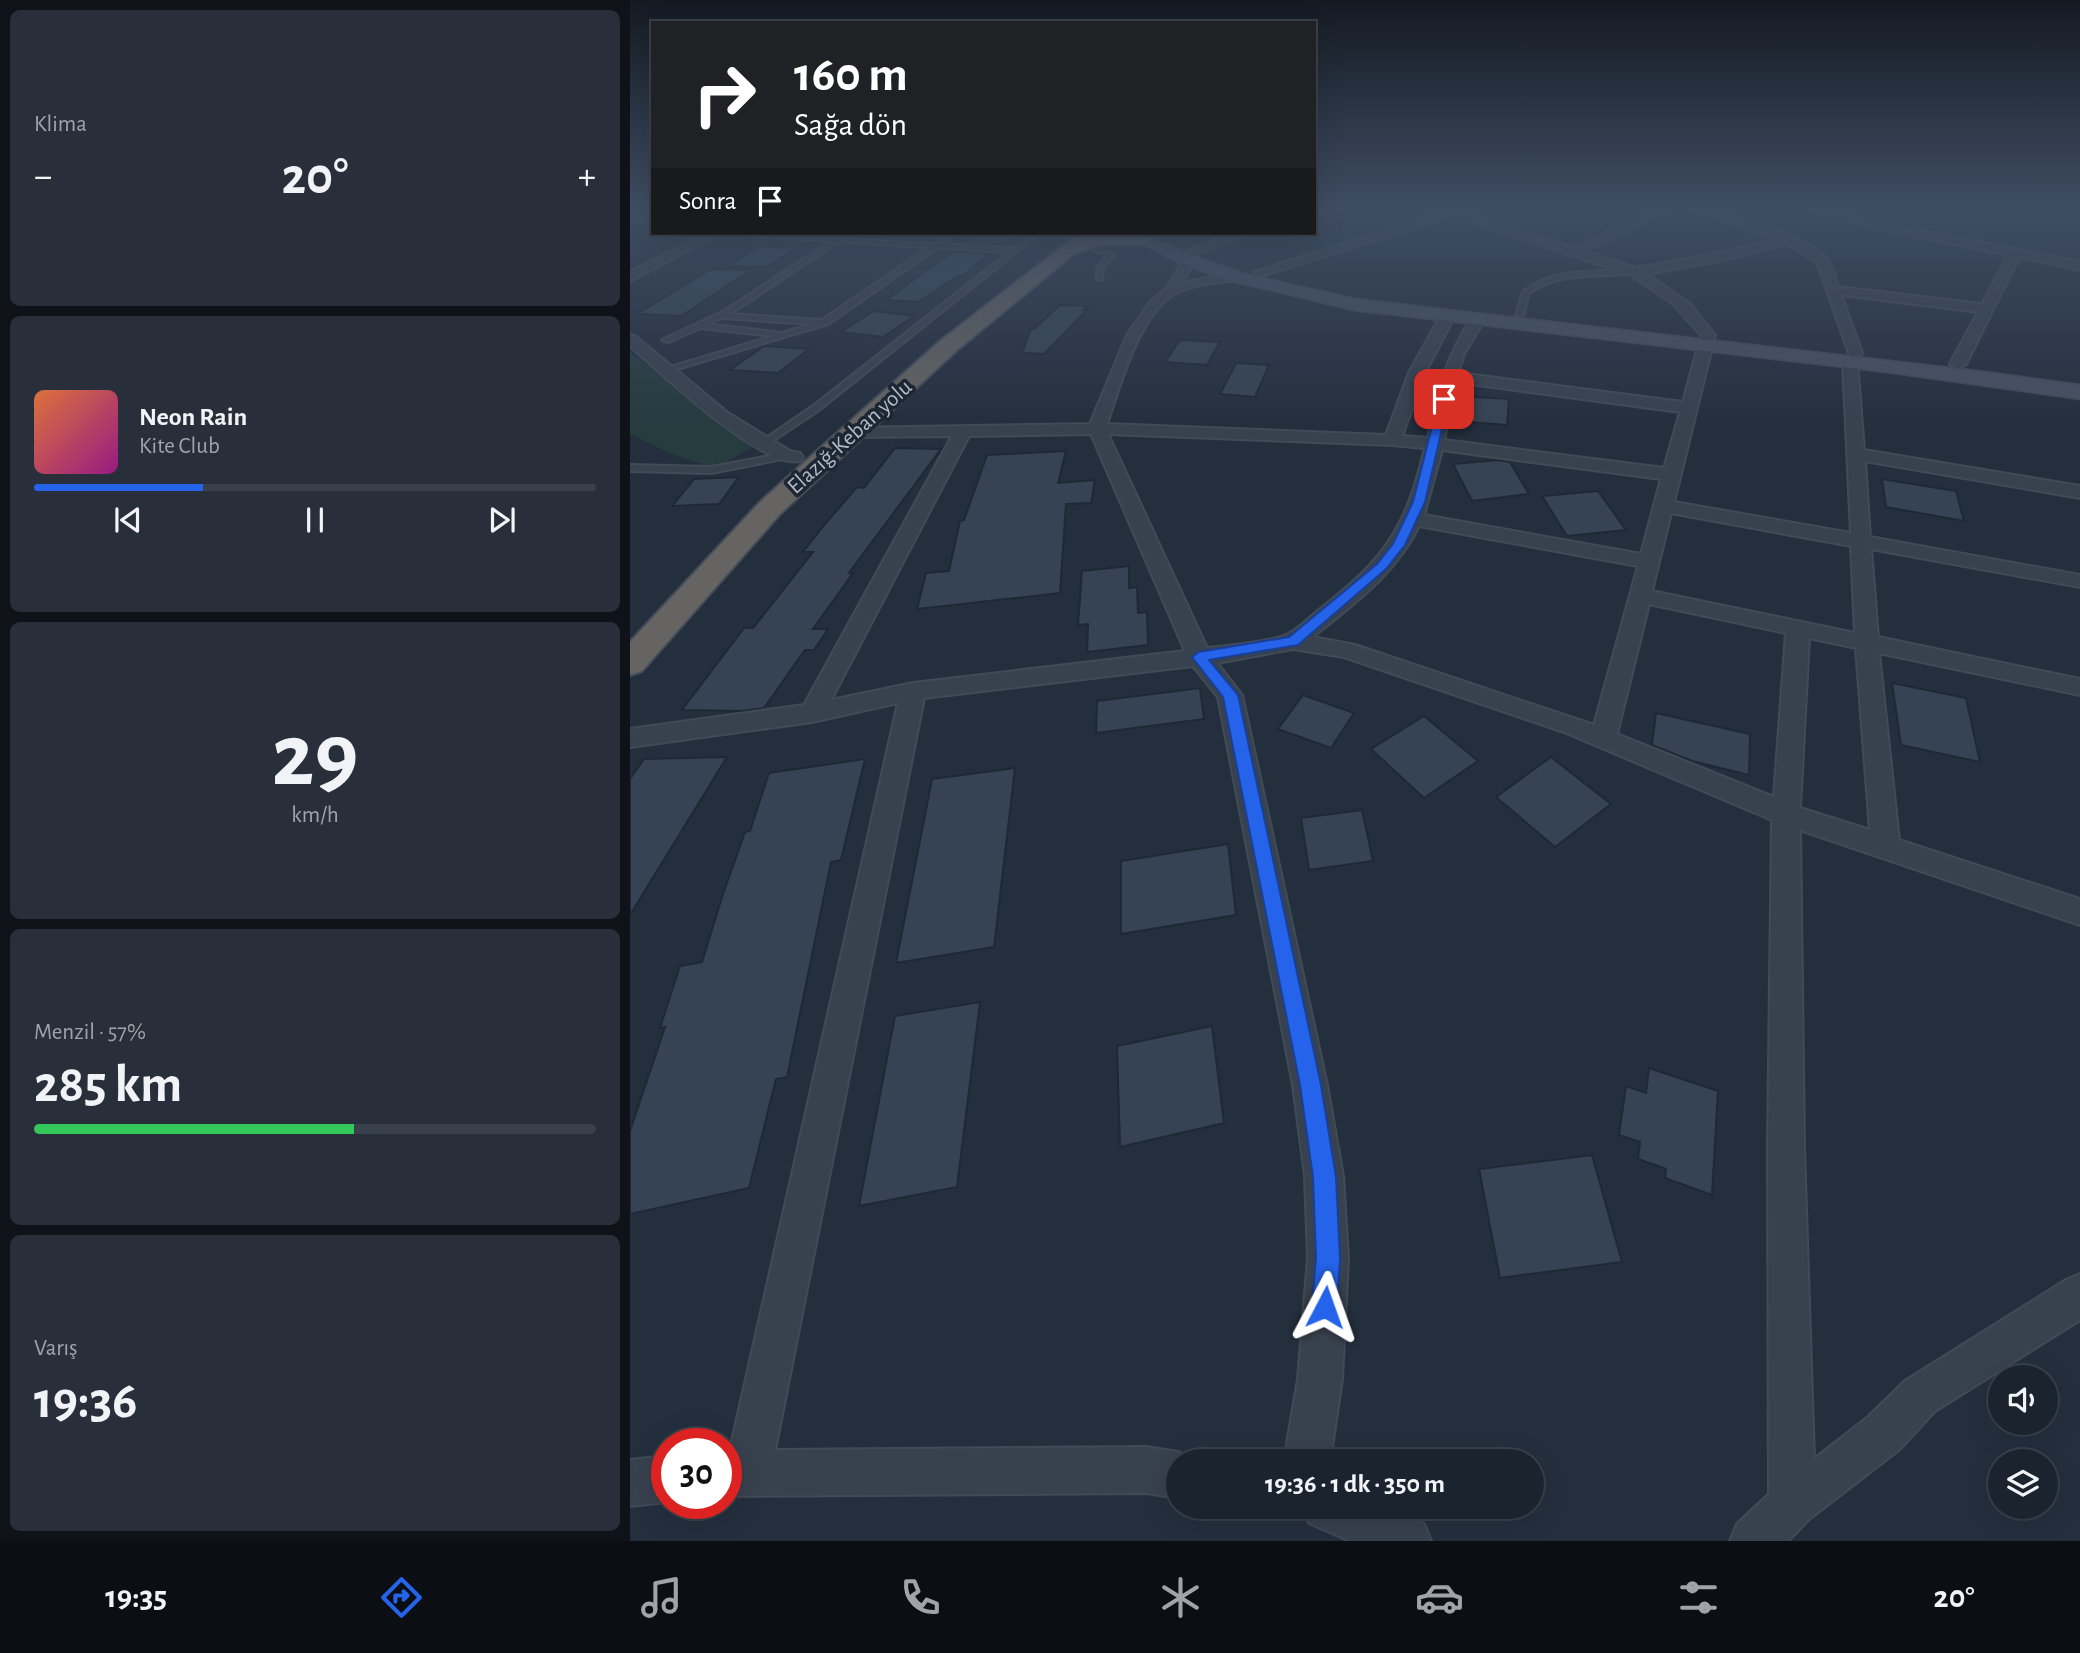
<!DOCTYPE html>
<html lang="tr">
<meta charset="utf-8">
<style>
:root{--surface:#1b232e;--page:#282f3a;--text:#f1f3f6;--muted:#a0a4aa;--line:#39404a;--accent:#2563eb}
body{margin:0;font-family:"Alegreya Sans",sans-serif;background:var(--page);color:var(--text);height:100vh;display:flex;flex-direction:column;font-size:26px;white-space:nowrap}
*{box-sizing:border-box;margin:0}
p{font-size:23px;color:var(--muted)}
.icon{flex:none;width:38px;height:38px;fill:none;stroke:currentColor;stroke-width:2;stroke-linecap:round;stroke-linejoin:round}
.map{position:relative;flex:1;overflow:hidden}
.sheet{display:flex;flex-direction:column;gap:10px;padding:10px;background:#0f1319;width:630px}
.sheet>*{flex:none}
.hud{position:absolute;left:21px;top:21px;width:665px;height:214px;border-radius:0px;box-shadow:0 7px 28px #0002,0 0 0 2px var(--line);background:#202124;color:#fff;overflow:hidden}
.buttons{position:absolute;left:1358px;top:1365px;display:grid;gap:14px}
.buttons a{display:grid;place-items:center;width:70px;height:70px;border-radius:50%;background:var(--surface);box-shadow:0 7px 28px #0002,0 0 0 2px var(--line);font-size:35px}
.speed{position:absolute;left:21px;top:1428px;display:flex;gap:14px;font-size:35px;font-weight:700;text-align:center}
.speed>*{display:grid;place-content:center;width:91px;height:91px;border-radius:50%;background:var(--surface);box-shadow:0 7px 28px #0002,0 0 0 2px var(--line);line-height:1}
.speed .limit{border:10px solid #d22;background:#fff;color:#111}
.pin{position:absolute;display:grid;place-items:center;width:60px;height:60px;color:#fff;margin:-30px;border-radius:14px;box-shadow:0 4px 10px #0006}
.me{position:absolute;width:77px;margin:-38px;rotate:4deg;stroke-linejoin:round;filter:drop-shadow(0 0 5px #0008)}
.turn{display:flex;align-items:center;gap:24px;height:147px;padding:0 28px;font-size:32px}
.turn .icon{width:91px;height:91px;stroke-width:2.5}
.turn b{display:block;font-size:49px;line-height:60px}
.then{display:flex;align-items:center;height:66px;padding:0 28px;background:#0003;gap:14px;font-size:26px}
.big{font-size:52px;font-weight:600;line-height:1.1}
.sheet .widget{flex:1;display:flex;flex-direction:column;justify-content:center;gap:10px;min-width:0;padding:0 24px;border-radius:10px;background:var(--page)}
.sheet .dial{align-items:center;gap:0}
.dial b{font-size:91px;line-height:1}
.song{display:flex;align-items:center;gap:21px}
.cover{width:84px;height:84px;border-radius:10px;background:linear-gradient(135deg,hsl(20 70% 55%),hsl(310 70% 35%))}
.played{height:7px;border-radius:4px;background:linear-gradient(90deg,var(--accent) 30%,var(--line) 30%)}
.keys{display:flex;justify-content:space-around;direction:ltr}
.heat{display:flex;justify-content:space-between;align-items:center;font-size:38px;direction:ltr}
.charge{height:10px;border-radius:5px;background:linear-gradient(90deg,#34c759 57%,var(--line) 0)}
.trip{position:absolute;left:536px;top:1449px;width:378px;height:70px;border-radius:35px;background:var(--surface);box-shadow:0 7px 28px #0002,0 0 0 2px var(--line);font-weight:600;line-height:70px;text-align:center}
.tab-bar{display:flex;height:112px;justify-content:space-around;align-items:center;background:#0b0e12;color:var(--muted)}
.tab-bar .icon{width:49px;height:49px}
.tab-bar .current{color:var(--accent)}
.tab-bar b{font-size:32px;color:var(--text)}
main{display:flex;flex:1;min-height:0}
.map>svg:first-child{display:block}
.green{fill:#263c3f}
.building{fill:#364354;stroke:#1f2835;stroke-width:2}
.lines{fill:none;stroke-linecap:round;stroke-linejoin:round}
.service-casing{stroke:#414a57;stroke-width:4}
.minor-casing{stroke:#414a57;stroke-width:4}
.secondary-casing{stroke:#414a57;stroke-width:3}
.trunk-casing{stroke:#434c59;stroke-width:4}
.service{fill:#38414e;fill-rule:evenodd}
.minor{fill:#38414e;fill-rule:evenodd}
.secondary{fill:#465061;fill-rule:evenodd}
.trunk{fill:#656462;fill-rule:evenodd}
.route{fill:#2563eb;stroke:#184099;stroke-width:2}
.labels{text-anchor:middle;stroke-width:7;stroke-linejoin:round;paint-order:stroke}
.far-street-label{font-size:23px;fill:#b4bcc9;stroke:#1d2633}
</style>
<main>
<section class="sheet">
<div class="widget"><p>Klima</p>
<div class="heat"><a>−</a><b class="big">20°</b><a>+</a></div>
</div>
<div class="widget">
<div class="song"><i class="cover"></i><div><b>Neon Rain</b><p>Kite Club</p></div></div>
<div class="played"></div>
<div class="keys"><svg class="icon" aria-label="previous" viewBox="0 0 24 24"><path d="M18 5L8 12l10 7zM5 5v14"/></svg><svg class="icon" aria-label="pause" viewBox="0 0 24 24"><path d="M8 5v14M16 5v14"/></svg><svg class="icon" aria-label="next" viewBox="0 0 24 24"><path d="M6 5l10 7-10 7zM19 5v14"/></svg></div>
</div>
<div class="widget dial"><b>29</b><p>km/h</p></div>
<div class="widget"><p>Menzil · 57%</p><b class="big">285 km</b><div class="charge"></div></div>
<div class="widget"><p>Varış</p><b class="big">19:36</b></div>
</section>
<div class="map">
<svg width="1450" height="1541" viewBox="0 0 1450 1541">
<rect width="100%" height="100%" fill="#242f3e"/>
<path class="green" d="M 0,352 L 122,447 L 85,468 L 44,455 L 0,434 Z"/>
<g class="building">
<path d="M 352,233 L 387,233 L 372,245 L 336,243 Z"/>
<path d="M 130,246 L 168,247 L 137,267 L 98,266 Z"/>
<path d="M 323,251 L 360,254 L 333,275 L 329,275 L 288,302 L 256,300 Z"/>
<path d="M 81,269 L 121,270 L 51,316 L 7,314 Z"/>
<path d="M 430,305 L 457,306 L 453,310 L 457,310 L 414,354 L 392,353 L 401,329 L 404,329 Z"/>
<path d="M 244,311 L 284,316 L 253,337 L 211,332 Z"/>
<path d="M 550,340 L 590,342 L 577,365 L 535,362 Z"/>
<path d="M 134,346 L 179,349 L 148,373 L 100,370 Z"/>
<path d="M 606,363 L 639,365 L 625,397 L 590,394 Z"/>
<path d="M 829,396 L 879,399 L 877,425 L 825,421 Z"/>
<path d="M 265,448 L 311,449 L 219,573 L 223,573 L 183,629 L 198,629 L 184,650 L 175,650 L 134,708 L 113,711 L 52,710 L 114,628 L 123,628 L 183,552 L 173,552 L 195,524 L 227,487 L 234,488 Z"/>
<path d="M 436,451 L 428,483 L 465,480 L 461,503 L 436,504 L 430,593 L 287,609 L 296,573 L 319,571 L 330,521 L 334,520 L 357,455 Z"/>
<path d="M 868,460 L 880,462 L 899,494 L 842,501 L 823,464 Z"/>
<path d="M 109,477 L 89,504 L 42,506 L 64,479 Z"/>
<path d="M 1252,479 L 1326,491 L 1334,521 L 1256,507 Z"/>
<path d="M 968,491 L 996,530 L 937,536 L 912,496 Z"/>
<path d="M 499,566 L 499,588 L 507,587 L 508,613 L 517,612 L 518,645 L 457,652 L 458,624 L 448,625 L 452,571 Z"/>
<path d="M 1262,683 L 1336,698 L 1350,762 L 1271,745 Z"/>
<path d="M 570,688 L 574,719 L 466,733 L 467,701 Z"/>
<path d="M 673,695 L 724,713 L 701,748 L 648,729 Z"/>
<path d="M 1026,713 L 1120,734 L 1119,775 L 1062,761 L 1022,745 Z"/>
<path d="M 794,716 L 848,761 L 794,798 L 741,749 Z"/>
<path d="M 97,757 L 0,915 L 0,779 L 14,759 Z"/>
<path d="M 921,757 L 981,804 L 925,847 L 866,797 Z"/>
<path d="M 235,759 L 211,860 L 201,862 L 157,1077 L 146,1079 L 119,1188 L 0,1214 L 0,1131 L 35,1027 L 30,1028 L 50,966 L 72,962 L 93,894 L 115,832 L 120,831 L 139,773 Z"/>
<path d="M 385,768 L 364,947 L 266,963 L 302,779 Z"/>
<path d="M 732,810 L 743,861 L 679,870 L 671,818 Z"/>
<path d="M 598,844 L 606,915 L 491,934 L 491,861 Z"/>
<path d="M 350,1002 L 327,1187 L 229,1206 L 265,1016 Z"/>
<path d="M 582,1026 L 594,1123 L 490,1147 L 487,1046 Z"/>
<path d="M 1019,1068 L 1088,1091 L 1082,1195 L 1035,1178 L 1036,1169 L 1008,1159 L 1010,1142 L 989,1135 L 996,1086 L 1016,1093 Z"/>
<path d="M 962,1155 L 992,1262 L 870,1278 L 849,1169 Z"/>
</g>
<g class="lines">
<g class="service-casing">
<g id="service">
<path d="M 81,233 L 304,244 L 320,233 L 327,233 L 312,244 L 384,248 L 404,233 L 410,233 L 189,410 L 135,446 L 132,445 L 132,441 L 183,406 L 379,252 L 307,248 L 198,324 L 34,373 L 34,369 L 143,336 L 70,328 L 39,342 L 32,340 L 96,310 L 201,241 ZM 208,242 L 299,247 L 192,320 L 100,314 ZM 92,318 L 182,324 L 152,333 L 77,324 Z"/>
<path d="M 451,244 L 485,254 L 473,268 L 472,280 L 467,279 L 467,268 L 478,255 L 451,246 Z"/>
<path d="M 1005,270 L 1007,273 C 971,278 929,270 898,294 L 894,315 L 890,317 L 886,315 L 893,292 C 923,267 968,272 1005,270 Z"/>
<path d="M 155,453 L 158,454 L 158,458 L 81,473 L 0,471 L 0,465 L 81,467 Z"/>
</g>
</g>
<g class="minor-casing">
<g id="minor">
<path d="M 806,208 L 829,210 L 943,248 L 1033,208 L 1047,208 L 955,251 L 1006,268 L 1088,253 L 1146,239 L 1053,208 C 1089,208 1169,231 1196,257 C 1203,264 1205,277 1208,287 L 1352,304 L 1378,255 L 1230,225 L 1173,208 L 1190,208 L 1231,219 L 1450,262 L 1450,270 L 1389,257 L 1336,364 L 1328,369 L 1320,364 L 1348,312 L 1211,295 L 1232,353 L 1230,356 L 1220,356 L 1187,262 L 1157,244 L 1088,261 L 1017,274 L 1060,304 L 1085,335 L 1044,502 L 1221,533 L 1213,362 L 1220,358 L 1227,362 L 1234,450 L 1450,486 L 1450,498 L 1235,461 L 1240,537 L 1450,575 L 1450,587 L 1241,549 L 1248,637 L 1450,679 L 1450,695 L 1249,653 L 1269,840 L 1450,899 L 1450,925 L 1170,830 L 1174,1147 L 1184,1459 L 1238,1417 L 1275,1381 L 1436,1280 L 1450,1274 L 1450,1320 L 1305,1411 L 1270,1449 L 1178,1520 L 1158,1541 L 1100,1541 L 1107,1524 L 1139,1494 L 1138,1147 L 1142,820 L 934,732 L 714,657 L 663,649 L 587,663 L 612,695 L 697,1085 L 713,1176 L 718,1258 L 712,1379 L 700,1461 L 654,1461 L 668,1379 L 678,1258 L 675,1176 L 663,1085 L 588,697 L 563,666 L 294,698 L 145,1450 L 517,1447 L 548,1452 L 564,1459 L 565,1461 L 548,1461 L 548,1498 L 517,1493 L 96,1496 L 96,1450 L 100,1450 L 268,703 L 182,722 L 0,747 L 0,729 L 174,705 L 322,436 L 222,437 L 214,432 L 216,428 L 460,424 L 497,335 L 522,300 L 537,288 L 555,257 L 565,260 L 552,283 L 607,272 L 613,276 L 611,279 C 591,283 567,283 548,292 C 509,311 490,387 477,424 L 756,435 L 779,373 L 811,315 L 818,311 L 825,315 L 795,373 L 772,436 L 798,438 C 808,389 815,359 843,316 L 848,315 L 855,319 L 834,354 L 828,373 L 1053,402 L 1071,335 L 1041,302 L 1001,275 L 824,216 L 634,275 L 626,275 L 624,272 L 813,212 ZM 826,382 L 1050,412 L 1034,468 L 814,440 ZM 461,434 L 555,651 L 283,683 L 201,700 L 339,436 ZM 478,434 L 762,445 L 795,448 C 776,528 755,559 690,609 C 680,617 668,630 656,635 C 639,642 596,646 577,648 ZM 812,450 L 1031,479 L 1011,554 L 794,515 ZM 1041,513 L 1221,546 L 1225,633 L 1022,591 ZM 789,526 L 1008,566 L 964,725 L 725,645 L 683,637 C 723,604 766,574 789,526 ZM 1019,604 L 1156,633 L 1144,797 L 987,734 ZM 1179,638 L 1226,648 L 1240,830 L 1170,808 Z"/>
<path d="M 77,233 L 91,233 L 0,281 L 0,272 Z"/>
<path d="M 603,233 L 620,233 L 568,253 L 558,250 Z"/>
<path d="M 0,335 L 5,336 L 98,413 L 160,451 L 170,453 L 173,457 L 170,461 C 133,470 30,372 0,346 Z"/>
<path d="M 37,1456 L 37,1502 L 0,1506 L 0,1460 Z"/>
<path d="M 672,1507 L 751,1507 L 794,1524 L 801,1541 L 720,1541 L 679,1523 Z"/>
</g>
</g>
<g class="secondary-casing">
<g id="secondary">
<path d="M 23,210 L 23,220 L 0,223 L 0,213 Z"/>
<path d="M 491,233 L 511,233 L 559,254 L 615,274 L 724,299 L 1355,372 L 1450,385 L 1450,399 L 1257,372 L 724,310 L 602,281 L 547,262 Z"/>
</g>
</g>
<g class="trunk-casing">
<path id="trunk" d="M 450,233 L 468,233 L 466,236 L 512,235 L 521,240 L 512,245 L 473,245 L 445,253 L 326,351 L 150,514 L 12,671 L 0,675 L 0,642 L 130,502 L 310,341 Z"/>
</g>
<use href="#service" class="service"/>
<use href="#minor" class="minor"/>
<use href="#secondary" class="secondary"/>
<use href="#trunk" class="trunk"/>
</g>
<linearGradient id="sky" x2="0" y2="1"><stop stop-color="#141a22"/><stop offset="0.49" stop-color="#3f4d63"/><stop offset="1" stop-color="#3f4d63" stop-opacity="0"/></linearGradient>
<rect width="1450" height="424" fill="url(#sky)"/>
<path class="route" d="M 814,396 L 819,399 L 795,502 L 775,545 L 756,569 L 668,645 L 579,660 L 608,695 L 691,1085 L 706,1177 L 710,1258 L 707,1307 L 704,1315 L 695,1319 L 686,1315 L 682,1307 L 686,1258 L 683,1177 L 670,1085 L 593,697 L 562,657 L 569,652 L 659,637 L 747,564 L 763,544 L 783,502 L 809,399 Z"/>
<g class="labels">
<g class="far-street-label">
<text transform="translate(219 436) rotate(-42)" y="8">Elazığ-Keban yolu</text>
</g>
</g>
</svg>
<div class="buttons">
<a><svg class="icon" aria-label="sound" viewBox="0 0 24 24"><path d="M4 9h4l5-4v14l-5-4H4zM17 9q2 3 0 6"/></svg></a>
<a><svg class="icon" aria-label="layers" viewBox="0 0 24 24"><path d="M12 4l9 5-9 5-9-5zM3 14l9 5 9-5"/></svg></a>
</div>
<div class="speed"><div class="limit">30</div></div>
<div class="pin" style="left:814px;top:399px;background:#d93025"><svg class="icon" aria-label="arrive" viewBox="0 0 24 24"><path d="M6 21V4h12l-3 4 3 4H6"/></svg></div>
<svg class="me" style="left:695px;top:1307px" viewBox="-20 -20 40 40"><path d="M0-17L14 15 0 8-14 15z" fill="#2563eb" stroke="#fff" stroke-width="4"/></svg>
<div class="trip">19:36 · 1 dk · 350 m</div>
<div class="hud">
<div class="turn"><svg class="icon" aria-label="right" viewBox="0 0 24 24"><path d="M7 20v-9h11M14 6l5 5-5 5"/></svg><div><b>160 m</b>Sağa dön</div></div>
<div class="then">Sonra<svg class="icon" aria-label="arrive" viewBox="0 0 24 24"><path d="M6 21V4h12l-3 4 3 4H6"/></svg></div>
</div>
</div>
</main>
<nav class="tab-bar">
<b>19:35</b>
<svg class="icon current" aria-label="directions" viewBox="0 0 24 24"><path d="M12 3l9 9-9 9-9-9zM9 14v-3h6M13 9l2 2-2 2"/></svg>
<svg class="icon" aria-label="music" viewBox="0 0 24 24"><path d="M9 18V5l10-2v13"/><circle cx="6" cy="18" r="3"/><circle cx="16" cy="16" r="3"/></svg>
<svg class="icon" aria-label="phone" viewBox="0 0 24 24"><path d="M5 4h4l2 5-3 2q2 4 5 5l2-3 5 2v4C11 20 4 13 5 4z"/></svg>
<svg class="icon" aria-label="climate" viewBox="0 0 24 24"><path d="M12 3v18M4 7l16 10M4 17L20 7"/></svg>
<svg class="icon" aria-label="car" viewBox="0 0 24 24"><path d="M5 17H2v-5l4-1 3-4h7l3 4 3 1v5h-3M9 17h6M6 11h13"/><circle cx="7" cy="17" r="2"/><circle cx="17" cy="17" r="2"/></svg>
<svg class="icon" aria-label="filters" viewBox="0 0 24 24"><path d="M4 7h16M4 17h16"/><circle cx="9" cy="7" r="2"/><circle cx="15" cy="17" r="2"/></svg>
<b>20°</b>
</nav>
